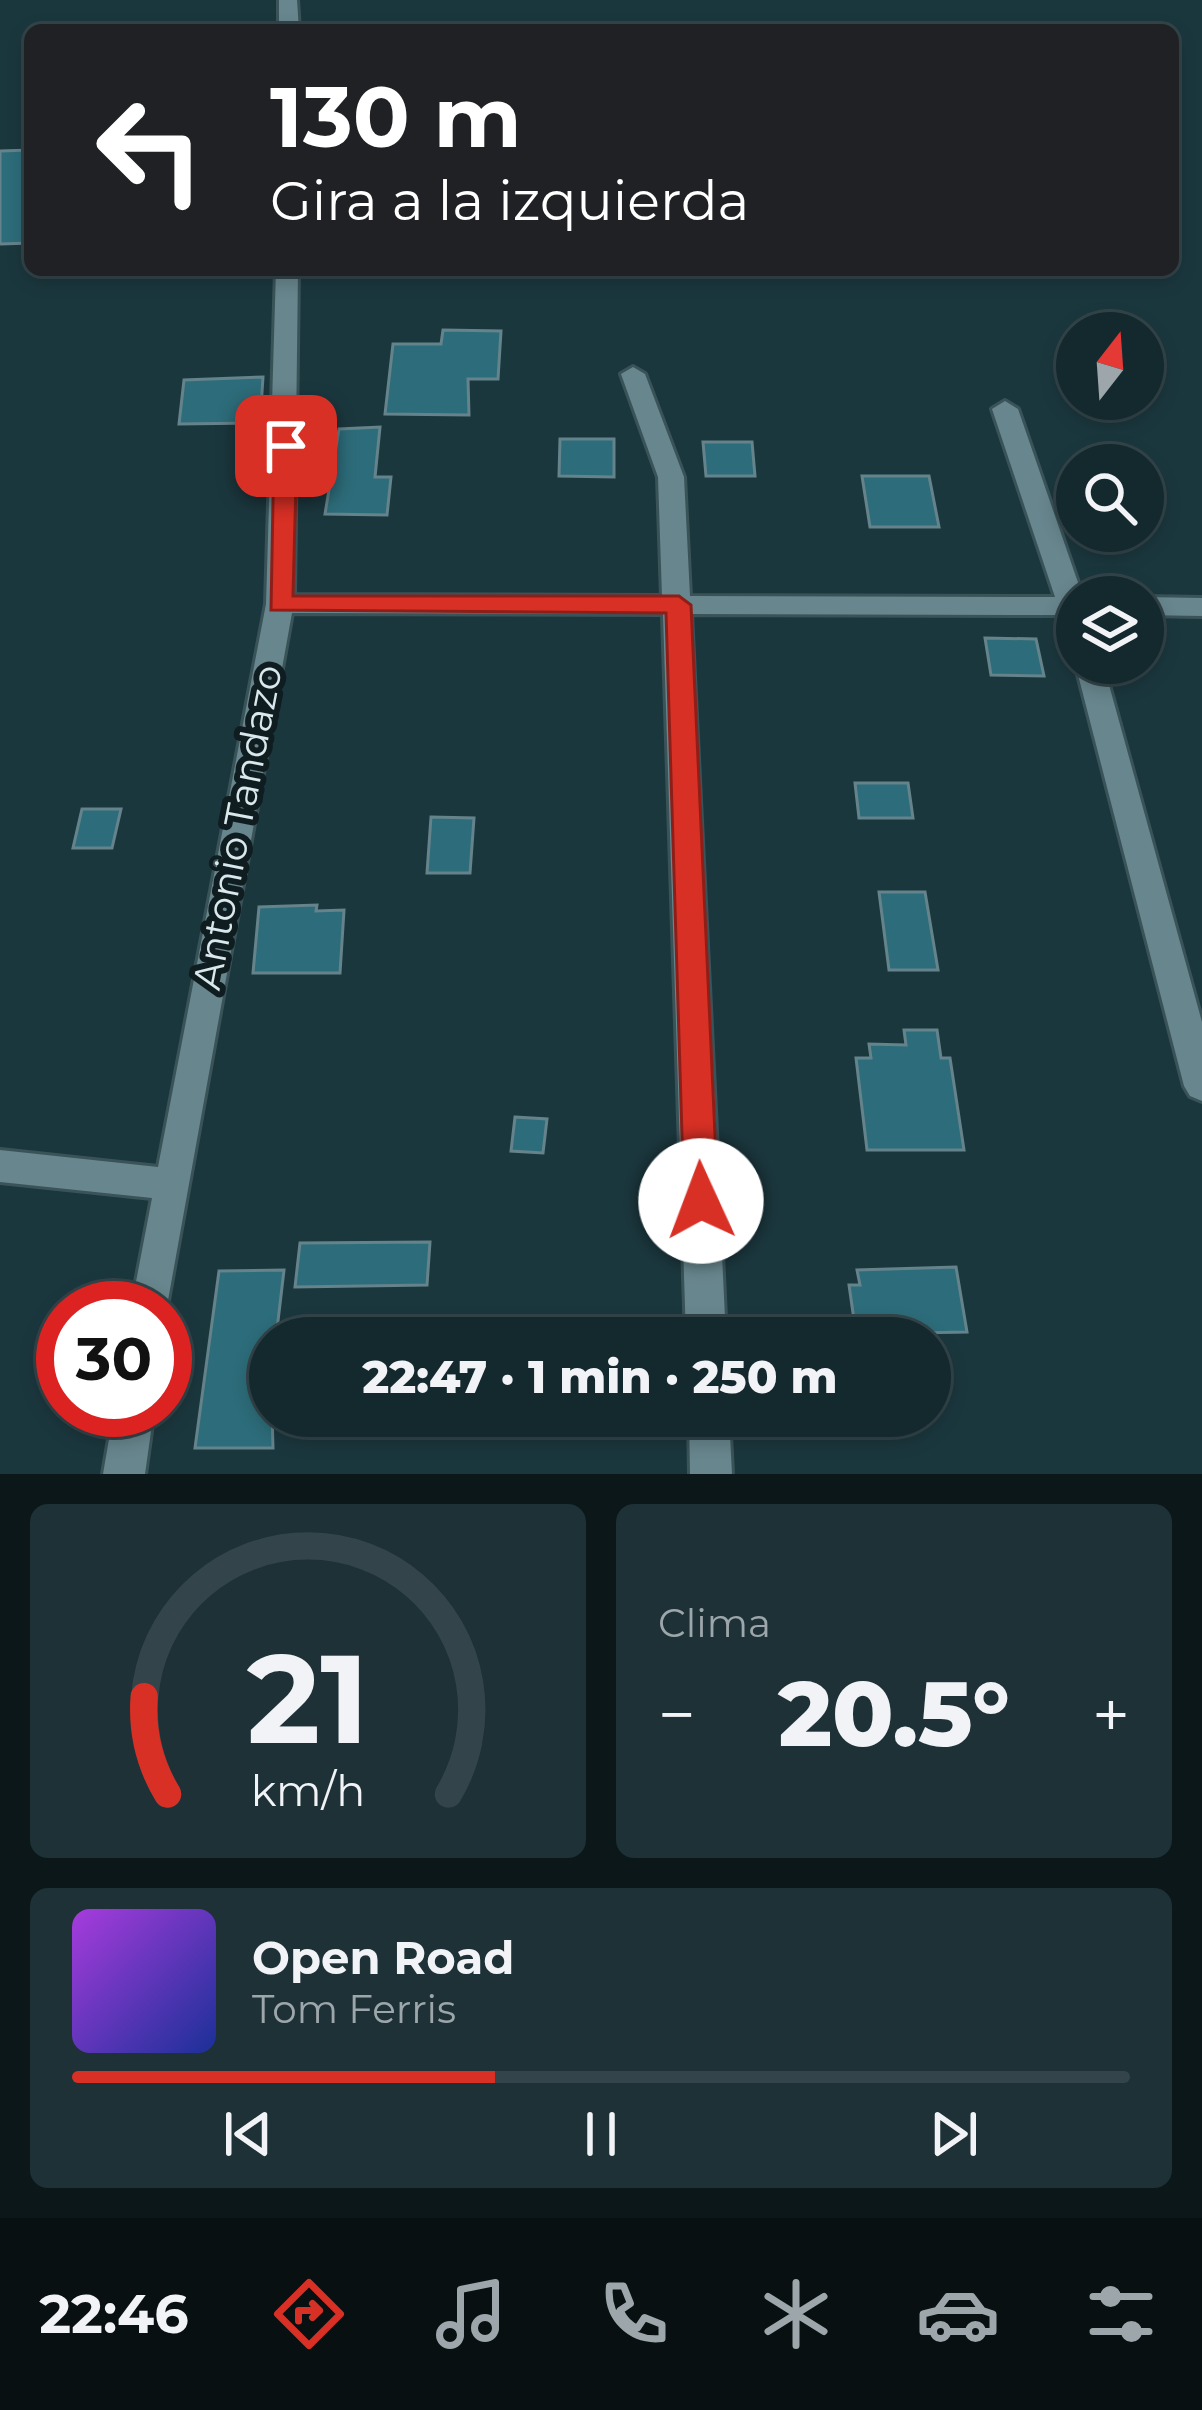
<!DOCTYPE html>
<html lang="es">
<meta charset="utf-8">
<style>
:root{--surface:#14292e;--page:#1d3136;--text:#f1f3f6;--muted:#9da6aa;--line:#33454a;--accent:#d93025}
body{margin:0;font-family:Montserrat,sans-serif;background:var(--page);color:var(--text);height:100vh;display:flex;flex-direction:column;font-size:45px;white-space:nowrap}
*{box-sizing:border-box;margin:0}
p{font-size:39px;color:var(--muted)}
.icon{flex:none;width:66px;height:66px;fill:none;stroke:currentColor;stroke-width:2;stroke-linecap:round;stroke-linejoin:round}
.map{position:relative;height:1474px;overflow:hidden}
.drawer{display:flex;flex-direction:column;gap:30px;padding:30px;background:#0b1719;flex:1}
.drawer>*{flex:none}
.top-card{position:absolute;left:24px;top:24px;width:1155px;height:252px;border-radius:18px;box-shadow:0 6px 18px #0003,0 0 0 3px var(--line);background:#202124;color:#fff;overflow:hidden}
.needle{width:78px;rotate:17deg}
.buttons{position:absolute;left:1056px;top:312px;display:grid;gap:24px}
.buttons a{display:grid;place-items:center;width:108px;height:108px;border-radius:50%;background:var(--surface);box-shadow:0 6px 18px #0003,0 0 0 3px var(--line);font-size:60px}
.speed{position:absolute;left:36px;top:1281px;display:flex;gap:24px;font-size:60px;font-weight:700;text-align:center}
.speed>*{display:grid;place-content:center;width:156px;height:156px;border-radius:50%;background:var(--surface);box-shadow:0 6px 18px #0003,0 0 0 3px var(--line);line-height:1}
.speed .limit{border:18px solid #d22;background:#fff;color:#111}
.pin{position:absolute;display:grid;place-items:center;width:102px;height:102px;color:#fff;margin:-51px;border-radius:24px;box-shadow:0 6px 18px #0006}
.me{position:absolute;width:132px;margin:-66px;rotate:358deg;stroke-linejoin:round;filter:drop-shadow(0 0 9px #0008)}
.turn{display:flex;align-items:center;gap:42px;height:252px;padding:0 48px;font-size:54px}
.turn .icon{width:156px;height:156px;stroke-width:2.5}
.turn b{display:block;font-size:84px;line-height:102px}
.big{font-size:90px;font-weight:800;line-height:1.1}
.drawer .tile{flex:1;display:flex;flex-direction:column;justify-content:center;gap:18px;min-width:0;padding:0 42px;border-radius:18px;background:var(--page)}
.drawer .dial{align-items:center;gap:0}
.dial svg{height:312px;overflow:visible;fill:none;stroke:var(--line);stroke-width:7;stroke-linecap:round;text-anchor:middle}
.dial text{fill:var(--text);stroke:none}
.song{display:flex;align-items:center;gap:36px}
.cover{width:144px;height:144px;border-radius:18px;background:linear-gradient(135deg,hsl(280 70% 55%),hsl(230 70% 35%))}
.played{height:12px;border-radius:6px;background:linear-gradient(90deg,var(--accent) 40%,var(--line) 40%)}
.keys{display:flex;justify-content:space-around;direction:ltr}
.heat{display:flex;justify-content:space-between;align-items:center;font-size:66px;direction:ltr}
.drawer .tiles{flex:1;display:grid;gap:30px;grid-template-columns:1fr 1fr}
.tile:last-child{grid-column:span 2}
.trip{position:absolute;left:249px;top:1317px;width:702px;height:120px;border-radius:60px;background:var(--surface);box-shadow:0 6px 18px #0003,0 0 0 3px var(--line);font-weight:800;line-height:120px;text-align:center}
.dock{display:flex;height:192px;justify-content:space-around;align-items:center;background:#081012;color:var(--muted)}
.dock .icon{width:84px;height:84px}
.dock .current{color:var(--accent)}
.dock b{font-size:54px;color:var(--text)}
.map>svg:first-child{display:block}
.building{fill:#2d6c7a;stroke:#65838b;stroke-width:3}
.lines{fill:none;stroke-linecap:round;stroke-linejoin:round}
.minor-casing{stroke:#3a5359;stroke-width:6}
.minor{fill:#68868e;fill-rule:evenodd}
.route{fill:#d93025;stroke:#8d1f18;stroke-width:3}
.labels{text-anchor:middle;stroke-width:12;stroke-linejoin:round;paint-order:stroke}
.street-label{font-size:39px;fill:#d8e8ec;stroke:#101d20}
</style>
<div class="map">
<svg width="1202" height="1474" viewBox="0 0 1202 1474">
<rect width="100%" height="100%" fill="#1b373e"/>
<g class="building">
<path d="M 30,150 L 30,243 L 0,244 L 0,151 Z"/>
<path d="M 443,330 L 501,331 L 498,379 L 468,379 L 469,415 L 385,414 L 393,344 L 441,344 Z"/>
<path d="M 263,377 L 260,423 L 179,424 L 184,380 Z"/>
<path d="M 380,427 L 375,477 L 391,477 L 387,515 L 325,514 L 339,429 Z"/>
<path d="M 560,439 L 614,439 L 614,477 L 559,476 Z"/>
<path d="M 703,442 L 752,442 L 755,476 L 706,476 Z"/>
<path d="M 862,476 L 929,476 L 939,527 L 870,527 Z"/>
<path d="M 985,638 L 1036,639 L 1044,676 L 991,675 Z"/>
<path d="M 855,783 L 908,783 L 913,818 L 859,818 Z"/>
<path d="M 82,809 L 121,809 L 112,848 L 73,848 Z"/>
<path d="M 431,817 L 474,818 L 470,873 L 427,873 Z"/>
<path d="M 879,892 L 925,892 L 938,970 L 889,970 Z"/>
<path d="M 317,905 L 316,911 L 344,910 L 340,973 L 253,973 L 259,907 Z"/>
<path d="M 904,1030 L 937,1030 L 941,1058 L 950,1058 L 964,1150 L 867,1150 L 856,1058 L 871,1058 L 869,1044 L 906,1045 Z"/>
<path d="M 515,1117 L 547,1119 L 543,1153 L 511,1151 Z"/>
<path d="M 430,1242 L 427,1285 L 295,1287 L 300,1243 Z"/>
<path d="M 956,1267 L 967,1332 L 856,1334 L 849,1285 L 860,1285 L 857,1270 Z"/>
<path d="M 284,1270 L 276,1338 L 270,1338 L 273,1448 L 195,1448 L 219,1271 Z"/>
</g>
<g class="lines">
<g class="minor-casing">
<g id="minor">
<path d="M 279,0 L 297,0 L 299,30 L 279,30 Z"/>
<path d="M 276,270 L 298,270 L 294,595 L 662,596 L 658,477 L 621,374 L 633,367 L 645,374 L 684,477 L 690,596 L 1055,597 L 992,409 L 1005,401 L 1018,409 L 1083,597 L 1077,597 L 1077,628 L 1067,626 L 1062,615 L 691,614 L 726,1338 L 686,1338 L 663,614 L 292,613 L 165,1317 L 165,1308 L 131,1308 L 152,1198 L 0,1182 L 0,1150 L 158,1167 L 266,604 Z"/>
<path d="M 1142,597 L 1143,597 L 1202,598 L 1202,616 L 1143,615 Z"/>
<path d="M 1077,659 L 1077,663 L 1103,663 L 1202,1022 L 1202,1101 L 1190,1096 L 1184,1086 L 1075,663 Z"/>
<path d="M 114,1410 L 154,1410 L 145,1474 L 103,1474 Z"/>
<path d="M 689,1416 L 729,1416 L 732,1474 L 690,1474 Z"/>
</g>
</g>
<use href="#minor" class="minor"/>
</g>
<path class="route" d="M 286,439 L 297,446 L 293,596 L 679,596 L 691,605 L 718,1201 L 713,1211 L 701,1215 L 689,1211 L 684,1201 L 666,613 L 271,610 L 274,446 Z"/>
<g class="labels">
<g class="street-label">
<text transform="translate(237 827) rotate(-79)" y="14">Antonio Tandazo</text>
</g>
</g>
</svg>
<div class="buttons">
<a><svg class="needle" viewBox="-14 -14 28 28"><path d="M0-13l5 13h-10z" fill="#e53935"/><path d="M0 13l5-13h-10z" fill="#9da6aa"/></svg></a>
<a><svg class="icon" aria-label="search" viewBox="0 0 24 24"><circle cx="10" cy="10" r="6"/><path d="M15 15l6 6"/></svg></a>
<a><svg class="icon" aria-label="layers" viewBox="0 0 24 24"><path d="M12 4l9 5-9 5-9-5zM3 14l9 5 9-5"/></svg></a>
</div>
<div class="speed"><div class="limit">30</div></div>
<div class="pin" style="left:286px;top:446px;background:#d93025"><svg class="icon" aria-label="arrive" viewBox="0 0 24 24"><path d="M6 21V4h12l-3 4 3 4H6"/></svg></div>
<svg class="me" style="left:701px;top:1201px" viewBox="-20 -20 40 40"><circle r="19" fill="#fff"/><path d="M0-13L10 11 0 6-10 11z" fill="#d93025"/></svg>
<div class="trip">22:47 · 1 min · 250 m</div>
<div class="top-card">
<div class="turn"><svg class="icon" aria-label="left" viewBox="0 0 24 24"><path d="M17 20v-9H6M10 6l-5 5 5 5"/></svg><div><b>130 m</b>Gira a la izquierda</div></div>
</div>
</div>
<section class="drawer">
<div class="tiles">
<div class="tile dial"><svg viewBox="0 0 100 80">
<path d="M14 69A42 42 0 1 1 86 69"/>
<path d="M14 69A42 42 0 0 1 8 44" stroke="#d93025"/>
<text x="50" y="56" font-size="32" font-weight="700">21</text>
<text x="50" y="72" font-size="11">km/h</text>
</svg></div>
<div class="tile"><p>Clima</p>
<div class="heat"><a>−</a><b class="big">20.5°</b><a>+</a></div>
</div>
<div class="tile">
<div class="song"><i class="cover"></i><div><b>Open Road</b><p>Tom Ferris</p></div></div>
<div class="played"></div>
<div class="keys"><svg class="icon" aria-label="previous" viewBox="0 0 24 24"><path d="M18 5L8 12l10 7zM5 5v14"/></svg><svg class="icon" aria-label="pause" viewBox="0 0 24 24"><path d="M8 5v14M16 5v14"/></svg><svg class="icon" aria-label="next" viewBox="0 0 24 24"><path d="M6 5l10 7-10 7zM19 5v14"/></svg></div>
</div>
</div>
</section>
<nav class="dock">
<b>22:46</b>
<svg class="icon current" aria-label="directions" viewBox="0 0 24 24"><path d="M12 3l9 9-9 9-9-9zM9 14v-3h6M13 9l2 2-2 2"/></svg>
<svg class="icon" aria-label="music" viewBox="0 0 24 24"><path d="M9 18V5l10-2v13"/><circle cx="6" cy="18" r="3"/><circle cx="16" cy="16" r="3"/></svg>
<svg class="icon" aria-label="phone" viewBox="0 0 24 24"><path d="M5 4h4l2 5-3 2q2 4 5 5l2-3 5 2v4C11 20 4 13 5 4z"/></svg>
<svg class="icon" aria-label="climate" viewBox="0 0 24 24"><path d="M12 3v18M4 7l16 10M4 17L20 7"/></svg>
<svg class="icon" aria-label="car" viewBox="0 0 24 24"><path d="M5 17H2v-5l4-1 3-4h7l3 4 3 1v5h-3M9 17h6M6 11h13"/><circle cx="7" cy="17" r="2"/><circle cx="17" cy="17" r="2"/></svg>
<svg class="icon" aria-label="filters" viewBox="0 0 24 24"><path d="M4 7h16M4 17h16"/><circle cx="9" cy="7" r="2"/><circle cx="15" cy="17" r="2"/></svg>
</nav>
